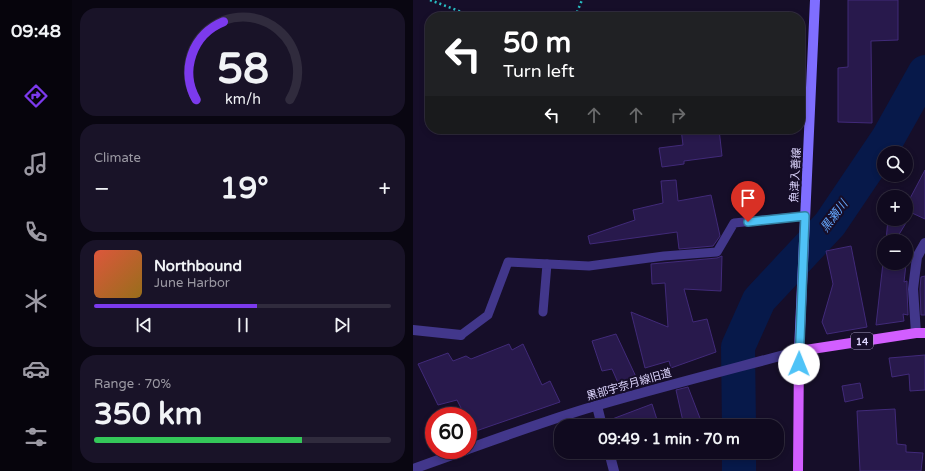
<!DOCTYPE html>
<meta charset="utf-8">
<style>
:root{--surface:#100a1f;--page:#191328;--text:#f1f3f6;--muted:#9c9aa4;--line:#302b3d;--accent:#7c3aed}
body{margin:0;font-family:"Varela Round","Noto Sans JP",sans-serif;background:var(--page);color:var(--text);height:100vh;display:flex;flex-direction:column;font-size:15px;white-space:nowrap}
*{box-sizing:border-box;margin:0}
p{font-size:13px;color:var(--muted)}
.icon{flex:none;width:22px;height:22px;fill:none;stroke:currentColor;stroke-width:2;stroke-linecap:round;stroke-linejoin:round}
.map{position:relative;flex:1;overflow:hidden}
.side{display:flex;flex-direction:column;gap:8px;padding:8px;background:#090611;width:341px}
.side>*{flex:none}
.guide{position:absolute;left:12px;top:12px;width:380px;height:122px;border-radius:16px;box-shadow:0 2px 6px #0003,0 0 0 1px var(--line);background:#202124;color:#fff;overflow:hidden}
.controls{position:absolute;left:464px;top:146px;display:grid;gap:8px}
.controls a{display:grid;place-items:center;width:36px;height:36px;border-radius:50%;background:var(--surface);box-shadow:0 2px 6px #0003,0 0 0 1px var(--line);font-size:20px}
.speed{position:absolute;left:12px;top:407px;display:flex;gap:8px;font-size:20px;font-weight:700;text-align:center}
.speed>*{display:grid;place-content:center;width:52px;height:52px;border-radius:50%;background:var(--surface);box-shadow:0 2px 6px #0003,0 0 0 1px var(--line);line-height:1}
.speed .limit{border:6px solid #d22;background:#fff;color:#111}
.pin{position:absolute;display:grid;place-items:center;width:34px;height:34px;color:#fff;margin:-41px -17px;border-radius:50% 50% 50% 0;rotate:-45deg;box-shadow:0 0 4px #0007}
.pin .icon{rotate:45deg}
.me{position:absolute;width:44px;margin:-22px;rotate:1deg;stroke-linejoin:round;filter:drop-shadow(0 0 3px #0008)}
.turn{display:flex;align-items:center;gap:14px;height:84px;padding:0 12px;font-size:18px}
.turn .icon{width:52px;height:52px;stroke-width:2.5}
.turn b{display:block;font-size:28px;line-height:34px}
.lanes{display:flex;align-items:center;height:38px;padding:0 12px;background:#0003;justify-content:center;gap:20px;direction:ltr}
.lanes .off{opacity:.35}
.big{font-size:30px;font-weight:800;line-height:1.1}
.side .widget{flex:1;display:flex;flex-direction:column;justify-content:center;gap:6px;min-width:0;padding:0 14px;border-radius:16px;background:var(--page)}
.side .dial{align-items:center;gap:0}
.dial svg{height:104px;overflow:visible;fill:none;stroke:var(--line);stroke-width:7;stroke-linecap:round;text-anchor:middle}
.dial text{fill:var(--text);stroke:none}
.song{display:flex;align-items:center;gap:12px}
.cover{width:48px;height:48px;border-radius:6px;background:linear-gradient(135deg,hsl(10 70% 55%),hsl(40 70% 35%))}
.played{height:4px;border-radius:2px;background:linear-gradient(90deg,var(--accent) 55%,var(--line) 55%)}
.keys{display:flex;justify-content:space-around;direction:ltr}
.heat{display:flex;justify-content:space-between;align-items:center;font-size:22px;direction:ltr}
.charge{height:6px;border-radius:3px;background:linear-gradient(90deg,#34c759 70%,var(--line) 0)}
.trip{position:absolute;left:141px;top:419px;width:230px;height:40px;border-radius:16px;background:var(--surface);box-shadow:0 2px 6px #0003,0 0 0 1px var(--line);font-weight:800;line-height:40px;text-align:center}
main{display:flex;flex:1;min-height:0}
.menu{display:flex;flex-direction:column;width:72px;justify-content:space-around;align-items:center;background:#06040c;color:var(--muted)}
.menu .icon{width:28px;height:28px}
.menu .selected{color:var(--accent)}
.menu b{font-size:18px;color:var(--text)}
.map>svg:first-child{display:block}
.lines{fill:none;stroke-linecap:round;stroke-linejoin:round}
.river{stroke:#07194a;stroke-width:34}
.building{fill:#28194c;stroke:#412a79}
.path{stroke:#28bdc2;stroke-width:2.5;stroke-dasharray:2 3;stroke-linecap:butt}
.service{stroke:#42378b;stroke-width:9}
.minor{stroke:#42378b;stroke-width:10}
.tertiary{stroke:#42378b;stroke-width:10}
.secondary{stroke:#7f6eff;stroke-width:10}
.primary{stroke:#d25eff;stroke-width:10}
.route-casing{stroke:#337fa1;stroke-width:10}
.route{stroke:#4fc3f7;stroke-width:7}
.labels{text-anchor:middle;stroke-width:4;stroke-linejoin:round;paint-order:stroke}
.shield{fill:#160e29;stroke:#a39bbf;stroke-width:1}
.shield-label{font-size:10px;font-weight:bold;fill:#dfd7ff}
.street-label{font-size:11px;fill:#dfd7ff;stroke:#160e29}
.water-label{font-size:12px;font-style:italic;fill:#65a9ff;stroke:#160e29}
</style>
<main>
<nav class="menu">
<b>09:48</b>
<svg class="icon selected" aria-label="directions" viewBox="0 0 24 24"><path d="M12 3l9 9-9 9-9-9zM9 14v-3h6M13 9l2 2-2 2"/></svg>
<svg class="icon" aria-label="music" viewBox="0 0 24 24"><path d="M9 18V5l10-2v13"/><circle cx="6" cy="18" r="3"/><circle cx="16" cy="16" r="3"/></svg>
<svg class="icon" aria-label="phone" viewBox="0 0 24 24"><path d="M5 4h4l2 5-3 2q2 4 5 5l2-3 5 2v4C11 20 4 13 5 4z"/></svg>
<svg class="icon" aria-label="climate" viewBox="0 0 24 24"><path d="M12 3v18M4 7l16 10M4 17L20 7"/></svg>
<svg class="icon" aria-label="car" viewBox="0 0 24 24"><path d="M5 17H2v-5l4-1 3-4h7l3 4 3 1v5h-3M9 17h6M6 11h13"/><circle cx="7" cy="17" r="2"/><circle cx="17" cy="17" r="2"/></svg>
<svg class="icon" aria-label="filters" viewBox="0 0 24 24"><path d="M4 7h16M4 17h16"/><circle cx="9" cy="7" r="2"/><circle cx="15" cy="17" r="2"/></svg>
</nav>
<section class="side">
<div class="widget dial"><svg viewBox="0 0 100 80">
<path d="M14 69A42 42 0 1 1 86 69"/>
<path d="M14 69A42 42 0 0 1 35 9" stroke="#7c3aed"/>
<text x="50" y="56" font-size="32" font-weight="700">58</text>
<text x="50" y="72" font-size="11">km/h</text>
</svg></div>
<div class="widget"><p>Climate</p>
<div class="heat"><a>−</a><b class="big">19°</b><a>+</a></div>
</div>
<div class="widget">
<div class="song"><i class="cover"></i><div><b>Northbound</b><p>June Harbor</p></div></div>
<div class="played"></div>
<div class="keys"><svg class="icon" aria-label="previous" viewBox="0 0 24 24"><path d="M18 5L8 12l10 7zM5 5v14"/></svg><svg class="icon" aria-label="pause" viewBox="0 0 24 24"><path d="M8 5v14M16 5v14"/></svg><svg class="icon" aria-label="next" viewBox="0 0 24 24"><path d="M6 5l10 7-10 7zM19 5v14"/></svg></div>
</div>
<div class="widget"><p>Range · 70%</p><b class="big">350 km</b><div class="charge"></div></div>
</section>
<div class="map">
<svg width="512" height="471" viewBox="0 0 512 471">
<rect width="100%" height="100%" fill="#160e29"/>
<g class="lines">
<g class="river">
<path d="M 326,426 L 325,347 L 346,300 L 417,224 L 475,138 L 512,72"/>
<path d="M 326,471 L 326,452"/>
</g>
</g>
<g class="building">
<path d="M 435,0 L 485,0 L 485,40 L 458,41 L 459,123 L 425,122 L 425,68 L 435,67 Z"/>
<path d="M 268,129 L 306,129 L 309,156 L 271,161 L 271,164 L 249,167 L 246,148 L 270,145 Z"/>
<path d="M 512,170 L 512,219 L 499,213 L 482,241 L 473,241 L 475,219 L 493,219 L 493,206 Z"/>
<path d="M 263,180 L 265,201 L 298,195 L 307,236 L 300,246 L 266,249 L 264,232 L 177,244 L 175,236 L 222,220 L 220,210 L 250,203 L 248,181 Z"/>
<path d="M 438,246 L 454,327 L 414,334 L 409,322 L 420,284 L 413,251 Z"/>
<path d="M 493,247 L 495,247 L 491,282 L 494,281 L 494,289 L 495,315 L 490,314 L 491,321 L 463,325 L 471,254 L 471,263 L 493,263 Z"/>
<path d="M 309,256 L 308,291 L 271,289 L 280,322 L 294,319 L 303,352 L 258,368 L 256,361 L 232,368 L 218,312 L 255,327 L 252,283 L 239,284 L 238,264 L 304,258 Z"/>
<path d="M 512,276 L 512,315 L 508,315 L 507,289 L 508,277 Z"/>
<path d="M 203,334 L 224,379 L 206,385 L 199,369 L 189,371 L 179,341 Z"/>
<path d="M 96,344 L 99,350 L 110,344 L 129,385 L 137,381 L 147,402 L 60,432 L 55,422 L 55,416 L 52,416 L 44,400 L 25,405 L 5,364 L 35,353 L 40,361 L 53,356 L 58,359 Z"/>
<path d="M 512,355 L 512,390 L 497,391 L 496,374 L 479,377 L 476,358 Z"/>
<path d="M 447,383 L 450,398 L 432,402 L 429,386 Z"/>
<path d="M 275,387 L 290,426 L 271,426 L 263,390 Z"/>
<path d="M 239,404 L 246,426 L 195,426 L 194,421 Z"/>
<path d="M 482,409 L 484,444 L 493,445 L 493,452 L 510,453 L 508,471 L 447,471 L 444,411 Z"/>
</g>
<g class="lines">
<g class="path">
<path d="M 17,0 L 62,17"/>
<path d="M 162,17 L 169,0"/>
</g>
<g class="service">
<path d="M 130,312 L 134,264"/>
<path d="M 48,335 L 75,315 L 95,262 L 176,266 L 251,256 L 304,252 L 321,223 L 392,216"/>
</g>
<g class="minor">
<path d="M 0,330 L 48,335"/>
<path d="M 503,333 L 500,289 L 504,257 L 512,243"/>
<path d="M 184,406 L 189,426"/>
<path d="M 196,452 L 201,471"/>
</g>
<g class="tertiary">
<path d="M 55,449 C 94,435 133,421 172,409 C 243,388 315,370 386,351"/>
<path d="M 0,469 L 53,450"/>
</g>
<path class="secondary" d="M 386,351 L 402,0"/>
<path class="primary" d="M 385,471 L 386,351 L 503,333 L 512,333"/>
</g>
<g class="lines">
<g class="route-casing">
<path id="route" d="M 335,222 L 392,216 L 386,364"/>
</g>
<use href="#route" class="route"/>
</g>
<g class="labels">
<rect class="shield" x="438" y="333" width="22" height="16" rx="3"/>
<g class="shield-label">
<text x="449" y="345">14</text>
</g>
<g class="street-label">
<text transform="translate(382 175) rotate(-87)" y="4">魚津入善線</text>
<text transform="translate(216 384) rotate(-16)" y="4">黒部宇奈月線旧道</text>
</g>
<g class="water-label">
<text transform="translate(421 216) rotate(-53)" y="4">黒瀬川</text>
</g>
</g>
</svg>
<div class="controls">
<a><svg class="icon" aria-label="search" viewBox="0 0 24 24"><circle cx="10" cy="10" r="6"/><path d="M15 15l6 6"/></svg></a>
<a>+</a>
<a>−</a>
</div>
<div class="speed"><div class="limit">60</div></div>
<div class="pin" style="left:335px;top:222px;background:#d93025"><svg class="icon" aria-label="arrive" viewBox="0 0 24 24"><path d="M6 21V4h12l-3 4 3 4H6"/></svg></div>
<svg class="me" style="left:386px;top:364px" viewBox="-20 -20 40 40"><circle r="19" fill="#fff"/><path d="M0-13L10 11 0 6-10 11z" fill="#4fc3f7"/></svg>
<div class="trip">09:49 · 1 min · 70 m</div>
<div class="guide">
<div class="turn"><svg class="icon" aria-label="left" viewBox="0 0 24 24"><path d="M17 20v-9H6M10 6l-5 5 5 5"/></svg><div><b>50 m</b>Turn left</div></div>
<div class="lanes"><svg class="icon" aria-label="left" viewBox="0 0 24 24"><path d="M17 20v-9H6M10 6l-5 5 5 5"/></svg><svg class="icon off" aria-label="ahead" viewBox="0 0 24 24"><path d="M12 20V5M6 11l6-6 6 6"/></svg><svg class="icon off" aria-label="ahead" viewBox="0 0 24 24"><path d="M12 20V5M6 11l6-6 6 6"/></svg><svg class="icon off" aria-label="right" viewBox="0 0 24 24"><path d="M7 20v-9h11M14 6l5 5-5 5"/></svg></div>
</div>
</div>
</main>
